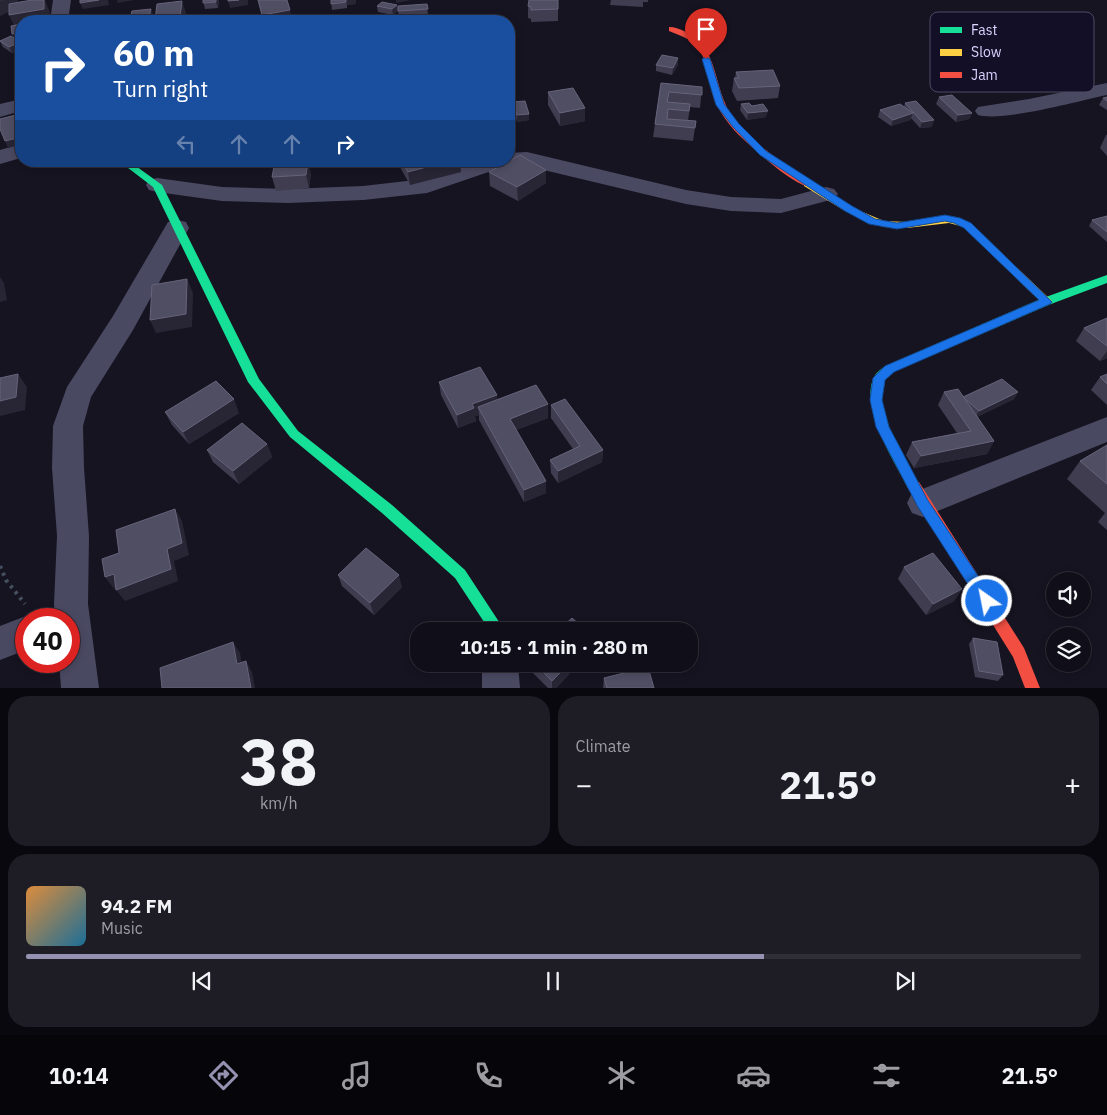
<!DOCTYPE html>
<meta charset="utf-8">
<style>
:root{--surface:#100f19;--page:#1e1d26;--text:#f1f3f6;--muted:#9c9ca2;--line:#302f38;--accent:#9591b1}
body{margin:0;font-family:"IBM Plex Sans",sans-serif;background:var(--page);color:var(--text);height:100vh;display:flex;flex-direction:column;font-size:19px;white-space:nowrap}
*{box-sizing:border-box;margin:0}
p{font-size:16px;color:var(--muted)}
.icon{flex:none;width:28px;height:28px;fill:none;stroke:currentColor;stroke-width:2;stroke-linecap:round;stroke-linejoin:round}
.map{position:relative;height:688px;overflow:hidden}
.side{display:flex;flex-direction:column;gap:8px;padding:8px;background:#09080e;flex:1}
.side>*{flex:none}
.guide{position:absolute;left:15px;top:15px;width:500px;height:152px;border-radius:20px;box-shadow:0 2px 8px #0003,0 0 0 1px var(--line);background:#1a4fa0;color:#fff;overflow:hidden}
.fabs{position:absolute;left:1046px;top:572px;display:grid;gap:10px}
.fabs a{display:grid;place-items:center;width:45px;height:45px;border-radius:50%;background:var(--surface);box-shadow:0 2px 8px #0003,0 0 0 1px var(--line);font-size:25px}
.speed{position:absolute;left:15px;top:608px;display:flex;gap:10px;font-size:25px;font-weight:700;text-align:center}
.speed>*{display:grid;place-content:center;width:65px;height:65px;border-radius:50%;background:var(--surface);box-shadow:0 2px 8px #0003,0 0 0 1px var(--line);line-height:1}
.speed .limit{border:8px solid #d22;background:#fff;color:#111}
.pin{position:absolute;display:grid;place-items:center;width:42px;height:42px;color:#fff;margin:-51px -21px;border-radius:50% 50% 50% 0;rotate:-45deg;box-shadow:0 0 5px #0007}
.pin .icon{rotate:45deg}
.me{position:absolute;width:55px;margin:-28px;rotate:327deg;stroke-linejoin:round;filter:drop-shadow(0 0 4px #0008)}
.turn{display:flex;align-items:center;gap:18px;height:105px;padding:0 15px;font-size:22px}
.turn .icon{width:65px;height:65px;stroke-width:2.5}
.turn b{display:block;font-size:35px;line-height:42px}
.lanes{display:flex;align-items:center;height:48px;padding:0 15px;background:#0003;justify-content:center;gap:25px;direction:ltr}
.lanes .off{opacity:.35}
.big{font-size:38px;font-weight:700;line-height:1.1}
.side .tile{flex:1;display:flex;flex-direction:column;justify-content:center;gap:8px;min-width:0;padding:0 18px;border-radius:20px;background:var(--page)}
.side .dial{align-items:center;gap:0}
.dial b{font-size:65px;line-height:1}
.song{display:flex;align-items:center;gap:15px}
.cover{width:60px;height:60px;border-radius:8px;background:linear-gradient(135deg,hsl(30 70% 55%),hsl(200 70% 35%))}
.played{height:5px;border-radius:2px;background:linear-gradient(90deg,var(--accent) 70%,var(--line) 70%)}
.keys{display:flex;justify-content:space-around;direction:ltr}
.heat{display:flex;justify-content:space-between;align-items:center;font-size:28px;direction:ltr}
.side .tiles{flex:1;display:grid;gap:8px;grid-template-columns:1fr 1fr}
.tile:last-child{grid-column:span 2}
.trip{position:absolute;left:410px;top:622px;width:288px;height:50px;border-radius:20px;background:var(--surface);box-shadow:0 2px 8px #0003,0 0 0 1px var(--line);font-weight:700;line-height:50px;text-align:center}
.tabs{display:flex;height:80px;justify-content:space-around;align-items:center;background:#06060a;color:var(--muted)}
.tabs .icon{width:35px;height:35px}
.tabs .selected{color:var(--accent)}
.tabs b{font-size:22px;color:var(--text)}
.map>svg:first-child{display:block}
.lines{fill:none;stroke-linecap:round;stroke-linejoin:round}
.path{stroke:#44505f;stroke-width:4;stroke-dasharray:3 4.5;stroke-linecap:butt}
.street{fill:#4a4962;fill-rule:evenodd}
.fast{fill:#16e098;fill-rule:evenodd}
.slow{fill:#ffcf43;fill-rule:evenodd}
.jam{fill:#f24e42;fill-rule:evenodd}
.wall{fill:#403d50}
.shaded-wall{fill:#282635}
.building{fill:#504e63;stroke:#66637b}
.route{fill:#1a73e8;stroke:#114b97}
.key{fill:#130f26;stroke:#4e4a67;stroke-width:1}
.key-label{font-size:14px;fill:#d9d4ff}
</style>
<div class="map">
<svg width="1107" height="688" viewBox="0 0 1107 688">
<rect width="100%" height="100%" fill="#161421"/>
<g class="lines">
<path class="path" d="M 0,566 L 6,580 L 25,604"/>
<g class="street">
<path d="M 53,0 L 71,0 L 68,21 L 50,21 Z"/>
<path d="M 1107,83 L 1107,95 C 1078,101 1003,122 978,115 L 975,111 L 978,107 L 1029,99 Z"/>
<path d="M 21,99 L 21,111 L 0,117 L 0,104 Z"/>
<path d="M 21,144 L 21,158 L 0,164 L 0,150 Z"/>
<path d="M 527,152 L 686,190 L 731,197 L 781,199 L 826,187 L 834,189 L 838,194 L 834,199 L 781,213 L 731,211 L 686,204 L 527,166 L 506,166 L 427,193 L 363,200 L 288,203 L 222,201 L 157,192 L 149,190 L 146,185 L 149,180 L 157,178 L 222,187 L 288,189 L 363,186 L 424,179 L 477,161 L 509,161 L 509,153 Z"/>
<path d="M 177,220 L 186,222 L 189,228 L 133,330 L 91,397 L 83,426 L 84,468 L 89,536 L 88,604 L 99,688 L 61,688 L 59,661 L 69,661 L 69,619 L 55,619 L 54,604 L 57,536 L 52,468 L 53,426 L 67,387 L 113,316 L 168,222 Z"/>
<path d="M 1107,417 L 1107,442 L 923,517 L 912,513 L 907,503 L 912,493 Z"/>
<path d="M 26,616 L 33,619 L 26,619 L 26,650 L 0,660 L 0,626 Z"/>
<path d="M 482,664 L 518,664 L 520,688 L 482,688 Z"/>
</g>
<g class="fast">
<path d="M 119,161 L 129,161 L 162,185 L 259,379 L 298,431 L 392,505 L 465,570 L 505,631 L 490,631 L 455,578 L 382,513 L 290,437 L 248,382 L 153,187 Z"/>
<path d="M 1107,275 L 1107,283 L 1051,304 L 893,372 L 885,380 L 882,400 L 889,427 L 920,486 L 919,490 L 914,491 L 909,490 C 895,462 859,408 874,377 C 876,373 881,369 885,366 L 1043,298 Z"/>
</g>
<path class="slow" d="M 807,181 L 851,207 L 884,221 L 907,222 L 949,217 L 970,223 L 1052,301 L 1047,305 L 1043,304 L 964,227 L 949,223 L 907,228 L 883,227 L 845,211 L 804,186 L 804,182 Z"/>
<g class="jam">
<path d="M 669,27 C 675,27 679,29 684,31 C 721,47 712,91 734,118 C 754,145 783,163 810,182 L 810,186 C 797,189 744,141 734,130 C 727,122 721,113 716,104 C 708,86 710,61 696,46 C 689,38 679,35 669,31 Z"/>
<path d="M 914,481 L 919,482 L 1024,648 L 1040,688 L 1025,688 L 1013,657 L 909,490 L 908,486 L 909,482 Z"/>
</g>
</g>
<g class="wall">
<path d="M 0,0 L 17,0 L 18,2 L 49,10 L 50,21 L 21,21 L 16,40 L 21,46 L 21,49 L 12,53 L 3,47 L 0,41 L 14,39 L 14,25 L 9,12 Z"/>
<path d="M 203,0 L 219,0 L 218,8 L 205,9 Z"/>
<path d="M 331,0 L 356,0 L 356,4 L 347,5 L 347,8 L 332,10 Z"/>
<path d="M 558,0 L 558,21 L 531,22 L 531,19 L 528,18 L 528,6 Z"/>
<path d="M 611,0 L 648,0 L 648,2 L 643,2 L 643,7 L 610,5 Z"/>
<path d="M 427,4 L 428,16 L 399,18 L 398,11 Z"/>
<path d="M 397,5 L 398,11 L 393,15 L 378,12 L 377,6 Z"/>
<path d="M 1010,34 L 1058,49 L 1053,61 L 1029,65 L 1005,46 Z"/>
<path d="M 656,65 L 678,65 L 672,75 L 656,71 Z"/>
<path d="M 736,72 L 780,86 L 778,98 L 737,101 L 732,91 L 734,78 L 735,78 Z"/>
<path d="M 661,83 L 702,87 L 700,108 L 690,107 L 688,121 L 696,121 L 693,141 L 653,137 L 655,124 Z"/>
<path d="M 548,92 L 585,121 L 560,126 L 548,105 Z"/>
<path d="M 939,97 L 972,113 L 969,119 L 956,122 L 936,104 Z"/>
<path d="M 1107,97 L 1107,110 L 1099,105 L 1103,98 Z"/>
<path d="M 513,102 L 529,120 L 517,122 L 513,108 Z"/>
<path d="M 905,103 L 932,127 L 920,128 L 911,118 L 910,120 L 891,126 L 878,117 L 880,110 L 904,107 Z"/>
<path d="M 741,104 L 752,106 L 766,117 L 747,120 L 740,110 Z"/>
<path d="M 1106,135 L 1107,135 L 1107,156 L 1100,148 Z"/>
<path d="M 329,161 L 358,161 L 358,163 L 347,162 L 346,166 L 330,165 Z"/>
<path d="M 361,161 L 392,161 L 391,165 L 362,165 Z"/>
<path d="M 399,161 L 460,161 L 461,172 L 410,185 L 400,167 Z"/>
<path d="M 489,172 L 546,183 L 518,201 L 490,186 Z"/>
<path d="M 311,173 L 309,188 L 276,191 L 272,177 Z"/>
<path d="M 1107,216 L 1107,242 L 1089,226 L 1092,220 Z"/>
<path d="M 1107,318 L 1107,358 L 1100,361 L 1076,341 L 1084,328 Z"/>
<path d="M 1107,374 L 1107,405 L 1091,390 L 1100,377 Z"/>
<path d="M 439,382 L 497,395 L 497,400 L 548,418 L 516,430 L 546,493 L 524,502 L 479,420 L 479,415 L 475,416 L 476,421 L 458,428 L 441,395 Z"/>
<path d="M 944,392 L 964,397 L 1018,392 L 1014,399 L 977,417 L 994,441 L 987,454 L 914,468 L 906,455 L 912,442 L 957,433 L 938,405 Z"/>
<path d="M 551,405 L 603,450 L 602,462 L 558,483 L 551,473 L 550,460 L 573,449 L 551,418 Z"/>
<path d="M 165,412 L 239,413 L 189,444 L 172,425 Z"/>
<path d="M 267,444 L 272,457 L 239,484 L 213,462 L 207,450 Z"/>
<path d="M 1107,445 L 1107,530 L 1098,522 L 1105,513 L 1067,479 L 1080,461 Z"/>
<path d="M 904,567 L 962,589 L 954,601 L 926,615 L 898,579 Z"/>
<path d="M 338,575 L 402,587 L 374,615 L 342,586 Z"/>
<path d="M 973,638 L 1003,675 L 998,681 L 975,677 L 969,644 Z"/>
<path d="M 530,664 L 579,664 L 556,688 L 548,688 L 530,670 Z"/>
<path d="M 604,678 L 654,688 L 603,688 Z"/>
</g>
<g class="shaded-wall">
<path d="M 3,0 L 17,0 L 20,7 L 0,16 L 0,1 Z"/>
<path d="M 45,0 L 49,10 L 50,21 L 21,21 L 21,26 L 15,27 L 9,15 Z"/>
<path d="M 99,0 L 108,0 L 109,5 L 83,9 L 80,3 Z"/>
<path d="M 117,0 L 134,0 L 118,3 Z"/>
<path d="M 216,0 L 219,0 L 218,8 L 216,2 Z"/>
<path d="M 239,0 L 248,0 L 248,5 L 230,8 L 228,1 Z"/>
<path d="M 346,0 L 356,0 L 356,4 L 347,5 Z"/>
<path d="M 396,0 L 411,0 L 396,3 Z"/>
<path d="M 182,1 L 186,13 L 185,21 L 155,21 L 155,20 Z"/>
<path d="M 397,5 L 398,11 L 393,15 L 392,9 Z"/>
<path d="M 151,9 L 153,15 L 152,21 L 148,21 Z"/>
<path d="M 290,10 L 293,21 L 263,21 L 262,15 Z"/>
<path d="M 21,32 L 21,39 L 15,40 L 12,34 Z"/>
<path d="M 20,42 L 21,46 L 21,49 L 12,53 L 9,47 Z"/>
<path d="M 1058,49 L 1053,61 L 1029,65 L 1034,53 Z"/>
<path d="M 678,58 L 678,65 L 672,75 L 673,68 Z"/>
<path d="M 585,108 L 585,121 L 560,126 L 560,113 Z"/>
<path d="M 768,111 L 766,117 L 747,120 L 748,113 Z"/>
<path d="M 913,113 L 910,120 L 891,126 L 893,120 Z"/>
<path d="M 972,113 L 969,119 L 956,122 L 958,115 Z"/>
<path d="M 529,114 L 529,120 L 517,122 L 517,115 Z"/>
<path d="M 934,120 L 932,127 L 920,128 L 922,122 Z"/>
<path d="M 21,137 L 21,144 L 8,148 L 5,141 Z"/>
<path d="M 308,161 L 311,173 L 309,188 L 306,175 Z"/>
<path d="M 449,161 L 460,161 L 461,172 L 410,185 L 408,172 Z"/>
<path d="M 546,170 L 546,183 L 518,201 L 517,187 Z"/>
<path d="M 0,277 L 4,283 L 7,300 L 0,302 Z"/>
<path d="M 187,279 L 193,293 L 192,327 L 156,333 L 150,320 Z"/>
<path d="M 1107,351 L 1107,358 L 1100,361 Z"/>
<path d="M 18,374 L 27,387 L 25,410 L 0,416 L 0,401 Z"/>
<path d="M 1018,392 L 1014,399 L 975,418 L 979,411 Z"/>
<path d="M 497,395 L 498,408 L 478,407 L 479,415 L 475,416 L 476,421 L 458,428 L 457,415 L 472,404 Z"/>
<path d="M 234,399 L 239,413 L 189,444 L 183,432 Z"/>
<path d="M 548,404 L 548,418 L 511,432 L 510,419 Z"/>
<path d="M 994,441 L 987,454 L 914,468 L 921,456 Z"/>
<path d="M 267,444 L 272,457 L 239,484 L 233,471 Z"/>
<path d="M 603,450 L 602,462 L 558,483 L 558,471 Z"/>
<path d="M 546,481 L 546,493 L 524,502 L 524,490 Z"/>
<path d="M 175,509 L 182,521 L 189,555 L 174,561 L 178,581 L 125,601 L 116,590 L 167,549 Z"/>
<path d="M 114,574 L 123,585 L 114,589 L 105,577 Z"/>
<path d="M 399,575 L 402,587 L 374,615 L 370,603 Z"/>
<path d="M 962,589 L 954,601 L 926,615 L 933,604 Z"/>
<path d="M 233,642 L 240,653 L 244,675 L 237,664 Z"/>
<path d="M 246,661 L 252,672 L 255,688 L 251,688 Z"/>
<path d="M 569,664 L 579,664 L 556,688 L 552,688 L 552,681 Z"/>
</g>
<g class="building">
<path d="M 32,0 L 44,0 L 44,9 L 9,15 L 9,4 Z"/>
<path d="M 80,0 L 99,0 L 80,3 Z"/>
<path d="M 203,0 L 216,0 L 216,2 L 203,3 Z"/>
<path d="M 228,0 L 239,0 L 228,1 Z"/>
<path d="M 258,0 L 287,0 L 290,10 L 262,15 Z"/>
<path d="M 331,0 L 346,0 L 346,2 L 331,4 Z"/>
<path d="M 529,0 L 558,0 L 558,9 L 531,10 L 531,7 L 528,6 Z"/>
<path d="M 182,1 L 180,17 L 155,20 L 157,4 Z"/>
<path d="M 382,2 L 397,5 L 392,9 L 377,6 Z"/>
<path d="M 427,4 L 428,9 L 398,11 L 398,6 Z"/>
<path d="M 151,9 L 148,21 L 129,21 L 132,11 Z"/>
<path d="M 88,16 L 87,21 L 72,21 L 72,17 Z"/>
<path d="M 21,24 L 21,32 L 12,34 L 11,26 Z"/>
<path d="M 11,36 L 20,42 L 9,47 L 0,41 Z"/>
<path d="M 662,55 L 678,58 L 673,68 L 656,65 Z"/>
<path d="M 773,70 L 780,86 L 739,88 L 734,78 L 739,78 L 736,72 Z"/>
<path d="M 661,83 L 702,87 L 702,95 L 669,92 L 667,102 L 690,104 L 689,111 L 668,109 L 667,119 L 696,121 L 695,128 L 655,124 Z"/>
<path d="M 573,88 L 585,108 L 560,113 L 548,92 Z"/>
<path d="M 952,95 L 972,113 L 958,115 L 939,97 Z"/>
<path d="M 1107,97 L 1107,101 L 1103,98 Z"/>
<path d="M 525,101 L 529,114 L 517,115 L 513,102 Z"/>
<path d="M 916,101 L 934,120 L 922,122 L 905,103 Z"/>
<path d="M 749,103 L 752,106 L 763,104 L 768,111 L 748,113 L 741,104 Z"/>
<path d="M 900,104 L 913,113 L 893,120 L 880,110 Z"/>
<path d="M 16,115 L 21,129 L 21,137 L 5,141 L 0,129 L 0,119 Z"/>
<path d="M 520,155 L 546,170 L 517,187 L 489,172 Z"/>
<path d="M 275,161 L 308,161 L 306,175 L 272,177 Z"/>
<path d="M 402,161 L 449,161 L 408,172 Z"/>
<path d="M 1107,216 L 1107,232 L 1092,220 Z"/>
<path d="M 187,279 L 186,314 L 150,320 L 152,285 Z"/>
<path d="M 1107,318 L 1107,346 L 1084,328 Z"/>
<path d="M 480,367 L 497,395 L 472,404 L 474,408 L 457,415 L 439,382 Z"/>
<path d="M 18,374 L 16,397 L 0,401 L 0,378 Z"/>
<path d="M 1107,374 L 1107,384 L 1100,377 Z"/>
<path d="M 1002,379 L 1018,392 L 979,411 L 963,397 Z"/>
<path d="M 216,381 L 234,399 L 183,432 L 165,412 Z"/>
<path d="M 536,385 L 548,404 L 510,419 L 546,481 L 524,490 L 478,407 Z"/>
<path d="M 958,389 L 994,441 L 921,456 L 912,442 L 971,431 L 944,392 Z"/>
<path d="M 565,399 L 603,450 L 558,471 L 550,460 L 580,446 L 551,405 Z"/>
<path d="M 242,423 L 267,444 L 233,471 L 207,450 Z"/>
<path d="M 1107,445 L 1107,484 L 1080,461 Z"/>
<path d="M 175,509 L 182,543 L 167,549 L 171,569 L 116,590 L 114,574 L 105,577 L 102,559 L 119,553 L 116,530 Z"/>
<path d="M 366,548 L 399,575 L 370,603 L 338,575 Z"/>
<path d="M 933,553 L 962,589 L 933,604 L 904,567 Z"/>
<path d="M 572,618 L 587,631 L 558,631 Z"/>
<path d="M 973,638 L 997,642 L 1003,675 L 979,671 Z"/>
<path d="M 233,642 L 237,664 L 246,661 L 251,688 L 162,688 L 160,668 Z"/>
<path d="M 535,664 L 569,664 L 552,681 Z"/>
<path d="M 648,667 L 654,688 L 607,688 L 604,678 Z"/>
</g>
<path class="route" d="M 706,57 L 710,59 L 724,104 L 739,124 L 766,151 L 852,206 L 875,219 L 897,223 L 945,215 L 960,218 L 971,223 L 1052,302 L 1050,304 L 894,372 L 885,380 L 882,400 L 889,427 L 927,499 L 992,597 L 994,601 L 992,606 L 987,608 L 982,606 L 918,507 L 876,427 L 870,400 L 873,378 L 885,366 L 1039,300 L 964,228 L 954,223 L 945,221 L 897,229 L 869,224 L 845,211 L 760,155 L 733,127 L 716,105 L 702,59 Z"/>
<rect x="930" y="12" width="164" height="80" rx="8" class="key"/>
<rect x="940" y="27" width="22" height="6" fill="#16e098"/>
<rect x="940" y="49" width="22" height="7" fill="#ffcf43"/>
<rect x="940" y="72" width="22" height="6" fill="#f24e42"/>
<g class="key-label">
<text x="971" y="35">Fast</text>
<text x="971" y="57">Slow</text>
<text x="971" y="80">Jam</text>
</g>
</svg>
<div class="fabs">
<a><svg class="icon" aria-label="sound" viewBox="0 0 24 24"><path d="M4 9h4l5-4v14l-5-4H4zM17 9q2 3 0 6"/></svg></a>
<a><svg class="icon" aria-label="layers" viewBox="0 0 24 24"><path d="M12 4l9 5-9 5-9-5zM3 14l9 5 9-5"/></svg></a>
</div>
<div class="speed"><div class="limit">40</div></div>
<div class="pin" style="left:706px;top:59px;background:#d93025"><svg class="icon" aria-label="arrive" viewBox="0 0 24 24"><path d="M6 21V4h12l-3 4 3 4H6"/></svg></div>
<svg class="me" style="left:987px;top:601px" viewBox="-20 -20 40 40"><circle r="17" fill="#1a73e8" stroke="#fff" stroke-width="3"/><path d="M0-11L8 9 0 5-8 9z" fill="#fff"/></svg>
<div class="trip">10:15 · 1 min · 280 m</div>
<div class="guide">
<div class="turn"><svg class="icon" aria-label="right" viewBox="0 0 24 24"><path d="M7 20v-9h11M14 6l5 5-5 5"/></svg><div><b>60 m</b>Turn right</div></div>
<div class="lanes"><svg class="icon off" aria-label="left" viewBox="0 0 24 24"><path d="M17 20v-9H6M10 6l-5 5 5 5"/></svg><svg class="icon off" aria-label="ahead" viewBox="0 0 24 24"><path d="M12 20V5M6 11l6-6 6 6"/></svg><svg class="icon off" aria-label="ahead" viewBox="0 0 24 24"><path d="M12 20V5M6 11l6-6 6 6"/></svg><svg class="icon" aria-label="right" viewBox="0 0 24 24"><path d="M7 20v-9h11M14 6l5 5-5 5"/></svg></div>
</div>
</div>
<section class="side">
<div class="tiles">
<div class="tile dial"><b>38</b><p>km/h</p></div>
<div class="tile"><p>Climate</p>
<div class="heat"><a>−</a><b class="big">21.5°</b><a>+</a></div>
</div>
<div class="tile">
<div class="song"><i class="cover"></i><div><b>94.2 FM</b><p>Music</p></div></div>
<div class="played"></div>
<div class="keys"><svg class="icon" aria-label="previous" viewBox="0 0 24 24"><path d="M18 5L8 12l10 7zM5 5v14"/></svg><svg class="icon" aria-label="pause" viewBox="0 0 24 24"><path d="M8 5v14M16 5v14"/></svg><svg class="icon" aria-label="next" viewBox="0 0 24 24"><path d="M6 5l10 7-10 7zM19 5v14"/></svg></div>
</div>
</div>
</section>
<nav class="tabs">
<b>10:14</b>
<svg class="icon selected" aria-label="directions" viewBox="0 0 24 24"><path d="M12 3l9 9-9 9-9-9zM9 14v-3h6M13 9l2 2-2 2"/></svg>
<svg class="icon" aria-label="music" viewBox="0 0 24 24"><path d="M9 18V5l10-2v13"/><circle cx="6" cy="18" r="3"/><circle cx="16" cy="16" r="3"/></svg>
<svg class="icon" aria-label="phone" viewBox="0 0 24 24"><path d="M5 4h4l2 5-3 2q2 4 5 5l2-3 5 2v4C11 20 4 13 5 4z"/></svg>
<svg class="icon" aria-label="climate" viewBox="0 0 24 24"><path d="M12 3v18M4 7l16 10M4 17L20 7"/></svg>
<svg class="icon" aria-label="car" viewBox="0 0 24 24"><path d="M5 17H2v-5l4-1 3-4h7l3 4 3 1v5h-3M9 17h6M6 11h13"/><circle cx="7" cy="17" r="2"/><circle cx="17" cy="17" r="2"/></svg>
<svg class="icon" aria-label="filters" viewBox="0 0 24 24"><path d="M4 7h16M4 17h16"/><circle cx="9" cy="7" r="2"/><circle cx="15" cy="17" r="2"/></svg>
<b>21.5°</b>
</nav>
